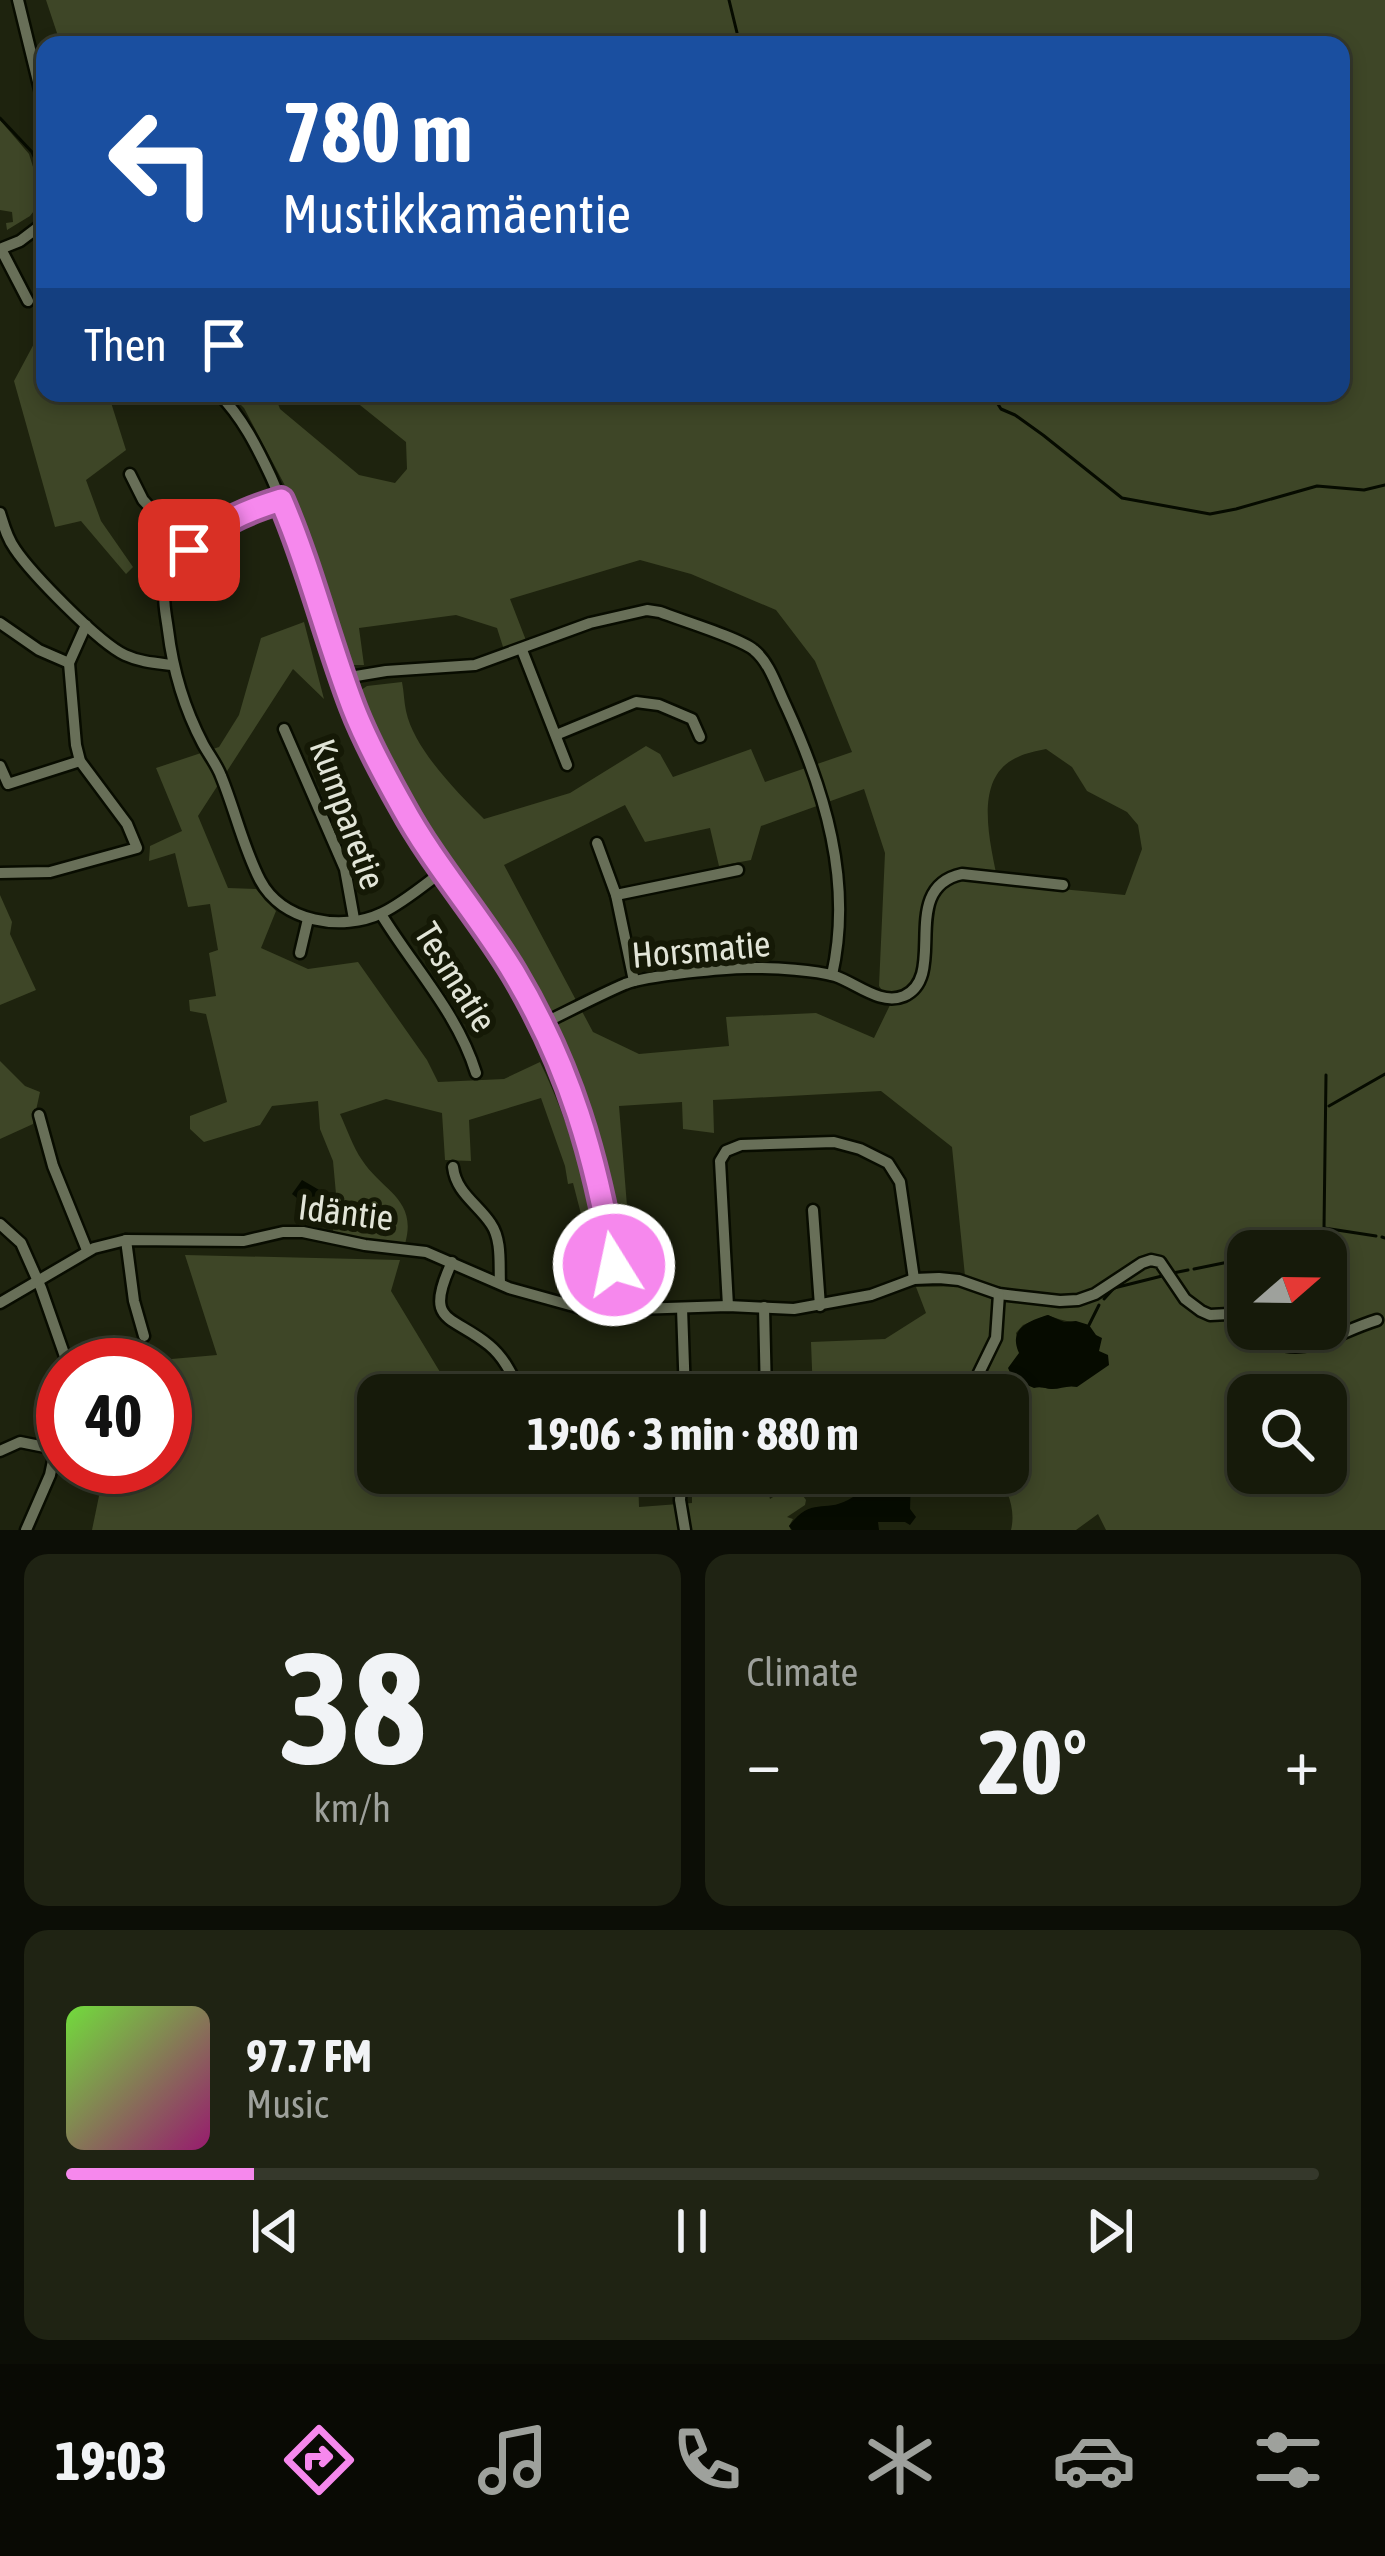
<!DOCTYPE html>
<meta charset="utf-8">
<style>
:root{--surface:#161a0a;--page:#1f2313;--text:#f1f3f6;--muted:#9ea19c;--line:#35382b;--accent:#f688ed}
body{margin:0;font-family:"Asap Condensed",sans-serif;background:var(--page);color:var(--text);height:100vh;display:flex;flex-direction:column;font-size:45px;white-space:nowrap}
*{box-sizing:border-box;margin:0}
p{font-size:39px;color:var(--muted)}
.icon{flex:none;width:66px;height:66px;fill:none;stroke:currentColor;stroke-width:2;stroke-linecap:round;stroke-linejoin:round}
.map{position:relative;height:1530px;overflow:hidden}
.side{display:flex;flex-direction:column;gap:24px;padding:24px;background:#0c0e06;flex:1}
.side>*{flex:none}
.banner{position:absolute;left:36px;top:36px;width:1314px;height:366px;border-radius:24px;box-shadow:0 6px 18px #0003,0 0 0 3px var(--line);background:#1a4fa0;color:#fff;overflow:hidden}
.needle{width:78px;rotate:70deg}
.tools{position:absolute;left:1227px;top:1230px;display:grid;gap:24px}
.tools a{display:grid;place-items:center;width:120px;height:120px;border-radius:24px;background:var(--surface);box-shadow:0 6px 18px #0003,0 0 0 3px var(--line);font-size:60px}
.speed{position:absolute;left:36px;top:1338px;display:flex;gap:24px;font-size:60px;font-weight:700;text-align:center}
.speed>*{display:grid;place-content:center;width:156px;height:156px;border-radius:50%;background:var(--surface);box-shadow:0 6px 18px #0003,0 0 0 3px var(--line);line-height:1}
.speed .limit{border:18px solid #d22;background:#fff;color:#111}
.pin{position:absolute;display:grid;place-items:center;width:102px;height:102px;color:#fff;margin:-51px;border-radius:24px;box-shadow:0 6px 18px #0006}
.me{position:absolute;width:132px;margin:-66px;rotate:350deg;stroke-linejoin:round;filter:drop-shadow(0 0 9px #0008)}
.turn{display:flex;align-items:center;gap:42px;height:252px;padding:0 48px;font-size:54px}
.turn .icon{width:156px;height:156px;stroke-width:2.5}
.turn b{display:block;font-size:84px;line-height:102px}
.then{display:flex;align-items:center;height:114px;padding:0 48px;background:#0003;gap:24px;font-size:45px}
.big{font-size:90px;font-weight:700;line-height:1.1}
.side .card{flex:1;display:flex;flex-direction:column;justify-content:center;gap:18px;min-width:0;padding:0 42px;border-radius:24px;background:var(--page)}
.side .dial{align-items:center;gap:0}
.dial b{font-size:156px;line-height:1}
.song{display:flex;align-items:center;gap:36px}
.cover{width:144px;height:144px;border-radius:18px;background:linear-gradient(135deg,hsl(100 70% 55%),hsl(320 70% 35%))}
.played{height:12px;border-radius:6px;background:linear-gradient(90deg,var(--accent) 15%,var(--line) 15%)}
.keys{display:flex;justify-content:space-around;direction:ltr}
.heat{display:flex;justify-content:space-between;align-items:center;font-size:66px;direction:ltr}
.side .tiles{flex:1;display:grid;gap:24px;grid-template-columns:1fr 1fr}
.card:last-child{grid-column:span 2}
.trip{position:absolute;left:357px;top:1374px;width:672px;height:120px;border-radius:24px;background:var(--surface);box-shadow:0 6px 18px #0003,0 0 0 3px var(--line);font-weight:700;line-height:120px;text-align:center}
.tab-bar{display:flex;height:192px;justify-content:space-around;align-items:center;background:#090a04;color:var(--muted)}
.tab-bar .icon{width:84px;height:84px}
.tab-bar .active{color:var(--accent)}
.tab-bar b{font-size:54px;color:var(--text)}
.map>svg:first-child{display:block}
.green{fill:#3e4627;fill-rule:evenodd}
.water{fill:#060b00}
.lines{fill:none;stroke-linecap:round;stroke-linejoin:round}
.stream{stroke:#060b00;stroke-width:3}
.minor-casing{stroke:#080c00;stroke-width:15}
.minor{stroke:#686f58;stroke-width:10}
.route-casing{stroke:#a0589a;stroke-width:30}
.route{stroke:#f688ed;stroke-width:21}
.labels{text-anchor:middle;stroke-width:12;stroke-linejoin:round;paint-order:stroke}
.street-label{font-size:36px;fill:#e2e5d8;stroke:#151906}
</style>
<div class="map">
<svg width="1385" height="1530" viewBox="0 0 1385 1530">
<rect width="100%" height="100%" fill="#1e230e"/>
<g class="green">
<path d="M 46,0 L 1385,0 L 1385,1530 L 1106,1530 L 1098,1514 L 1076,1530 L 1011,1530 C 1016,1510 1008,1487 994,1473 L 1008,1473 L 1008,1395 L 985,1395 L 982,1387 L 966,1375 L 946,1395 L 813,1395 L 811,1342 L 885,1339 L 926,1313 L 916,1287 L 966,1286 L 952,1147 L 881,1091 L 713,1100 L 714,1133 L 683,1129 L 682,1102 L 619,1106 L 627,1206 L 609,1204 L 599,1155 L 580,1089 L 552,1029 L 527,979 L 499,932 L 404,794 L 358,692 L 367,686 L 402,682 C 404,692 404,702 406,711 C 414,749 457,792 484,819 L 570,793 L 646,746 L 660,754 L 673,777 L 751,749 L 765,782 L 852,752 L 815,661 L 776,610 L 691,574 L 640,560 L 510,599 L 527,643 L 504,650 L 497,628 L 456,615 L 359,628 L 364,665 L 350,665 L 290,495 L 244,408 L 229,393 L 274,393 L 280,409 L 359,475 L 395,483 L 407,469 L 406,442 L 345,393 L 1341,393 L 1341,45 L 61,45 ZM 1046,749 L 1072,767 L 1087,791 L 1127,812 L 1138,825 L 1142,849 L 1125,895 L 998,883 C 991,845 971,777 1018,757 C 1026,753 1037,751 1046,749 ZM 864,789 L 885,853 L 879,986 L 891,1003 L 874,1038 L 816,1013 L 726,1017 L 729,1046 L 639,1054 L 593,1032 L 504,865 L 625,805 L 645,842 L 710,828 L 719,866 L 751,860 L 761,826 ZM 1248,1251 L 1326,1251 L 1326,1329 L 1248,1329 ZM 1048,1315 C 1076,1328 1092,1314 1099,1351 L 1065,1385 L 1052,1389 L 1021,1384 L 1013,1379 L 1009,1369 L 1020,1353 L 1016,1333 L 1023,1325 ZM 1248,1395 L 1326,1395 L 1326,1473 L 1248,1473 Z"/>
<path d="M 0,120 L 29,154 L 43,199 L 30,216 L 7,230 L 6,223 L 13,222 L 12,212 L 0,210 Z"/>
<path d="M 45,339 L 45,393 L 108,393 L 126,450 L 86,480 L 101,521 L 133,567 L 126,574 L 81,521 L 55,527 L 14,381 L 36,340 Z"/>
<path d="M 304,622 L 324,699 L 293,669 L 198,816 L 228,888 L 256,889 L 276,911 L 261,948 L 308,969 L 358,962 L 427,1060 L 438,1082 L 504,1079 L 540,1062 C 577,1139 597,1219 604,1305 L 597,1305 L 597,1276 L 573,1183 L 568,1184 L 565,1166 L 541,1098 L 469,1120 L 471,1161 L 445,1160 L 442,1113 L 386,1099 L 340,1114 C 347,1129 353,1147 362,1160 C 382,1191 418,1199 405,1244 L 344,1236 L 333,1231 L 337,1205 L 333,1161 L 320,1129 L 318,1101 L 272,1106 L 260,1125 L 204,1142 L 190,1129 L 190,1116 L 227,1102 L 206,1014 L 190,1011 L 189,1000 L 216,996 L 209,953 L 218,950 L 210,904 L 188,907 L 175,853 L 149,861 L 150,846 L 182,831 L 156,768 L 219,747 L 239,715 L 261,638 Z"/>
<path d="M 0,895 L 12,922 L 10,934 L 36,990 L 0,1005 Z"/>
<path d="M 0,1061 L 25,1086 L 40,1092 L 33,1124 L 0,1139 Z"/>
<path d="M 185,1255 L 400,1260 L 391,1291 L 440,1372 L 460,1384 L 466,1395 L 378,1395 L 378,1473 L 481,1473 L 483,1483 L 560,1473 L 638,1473 L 639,1507 L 692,1503 L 692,1473 L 783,1473 L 767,1487 L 770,1499 L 794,1483 L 806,1500 L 805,1505 L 787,1517 L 793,1519 L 789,1526 L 791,1530 L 92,1530 L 105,1467 L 165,1467 L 165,1365 L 126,1363 L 217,1355 Z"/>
</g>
<g class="water">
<path d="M 302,1180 L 333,1198 L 330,1210 L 307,1206 L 292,1194 Z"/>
<path d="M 1048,1315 L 1064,1322 L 1076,1321 L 1089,1325 L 1096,1335 L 1102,1338 L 1099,1351 L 1108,1355 L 1109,1365 L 1077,1387 C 1067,1385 1061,1389 1052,1389 C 1045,1389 1042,1386 1034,1388 L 1013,1379 L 1008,1368 L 1019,1353 C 1008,1329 1028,1321 1048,1315 Z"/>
<path d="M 898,1473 L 911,1479 L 910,1509 L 916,1517 L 910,1525 L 905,1522 L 878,1522 L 879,1530 L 792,1530 L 789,1526 C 812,1496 824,1513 848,1500 C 873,1487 863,1478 898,1473 Z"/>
</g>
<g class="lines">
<g class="stream">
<path d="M 729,0 L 740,45"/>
<path d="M 0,118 L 32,152 L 45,181"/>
<path d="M 991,393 L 1001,409 L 1015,415 L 1043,435 L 1122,498 L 1210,514 L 1236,509 L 1317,486 L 1364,490 L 1385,485"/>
<path d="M 1329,1106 L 1385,1074"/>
<path d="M 1324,1228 L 1326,1075"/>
<path d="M 1382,1237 L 1385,1238"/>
<path d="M 1324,1251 L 1324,1228 L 1376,1236"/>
<path d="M 1194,1269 L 1248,1258"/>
<path d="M 1173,1273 L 1188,1270"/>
<path d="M 1104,1299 L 1114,1288 L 1162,1276"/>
<path d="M 1089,1325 L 1099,1305"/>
</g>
<g class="minor-casing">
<g id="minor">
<path d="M 18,0 L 45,110"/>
<path d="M 0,249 L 20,241 L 45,222"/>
<path d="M 1,249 L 28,301"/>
<path d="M 218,393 C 242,417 257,447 271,477 C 305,553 323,633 354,709 C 372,753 395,798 421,838 C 446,879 478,916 504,957 C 571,1062 610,1185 619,1309"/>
<path d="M 130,474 L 143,500 L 189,550"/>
<path d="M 281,500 C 239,513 180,537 166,584 C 162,599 166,615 168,630 C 173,671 184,708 203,744 C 209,755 217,765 221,776 C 235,810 243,847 260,880 C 282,922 342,932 382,913 C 403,903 424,885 443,871"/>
<path d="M 0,513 C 4,526 7,538 15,549 C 31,573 99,643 125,655 C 140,662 156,663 172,665"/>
<path d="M 0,623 L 39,650 L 69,663"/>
<path d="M 522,650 L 567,765"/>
<path d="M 344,678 L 386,671 L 475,665 L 590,623 L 647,610 L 660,612 C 680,620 740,638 754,650 C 770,663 777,688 786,706 C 825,791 853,882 832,975"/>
<path d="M 284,729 L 345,869 L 354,919"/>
<path d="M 556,735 L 636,702 L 659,705 L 692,719 L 700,737"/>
<path d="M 0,766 L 8,784 L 80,761"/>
<path d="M 597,843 L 616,895 L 634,981"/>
<path d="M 0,873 L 50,872 L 137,848 L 127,824 L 80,761 L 76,745 L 69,663 L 86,625"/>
<path d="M 616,895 L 738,870"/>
<path d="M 381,914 C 414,968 457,1012 476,1073"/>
<path d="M 300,953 L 308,919"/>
<path d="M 542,1024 C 569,1011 597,996 625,984 C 645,976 729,967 753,968 C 776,968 814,970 835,976 C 856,983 881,1006 904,996 C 949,976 897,888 962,874 L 1063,885"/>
<path d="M 39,1115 L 53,1166 L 87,1250"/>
<path d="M 453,1167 C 456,1193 478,1204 491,1224 C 502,1240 499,1264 500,1283"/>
<path d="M 813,1210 L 820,1306"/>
<path d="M 0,1224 L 21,1243 L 41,1288 L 68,1365"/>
<path d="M 126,1240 L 134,1301 L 144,1336"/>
<path d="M 452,1262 C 423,1324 451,1314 489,1345 C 505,1358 513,1377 522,1395"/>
<path d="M 0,1303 L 94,1248 L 126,1240 L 244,1241 L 283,1232 L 303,1232 L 365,1245 L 426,1252 L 509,1288 L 581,1308 L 606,1310 L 728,1306 L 794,1309 L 871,1295 L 914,1279 L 939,1278 L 959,1280 L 999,1294 L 1060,1301 L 1078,1300 L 1095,1294 L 1142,1263 L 1151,1260 L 1160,1262 L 1185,1299 L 1201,1311 L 1210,1315 L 1229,1314 L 1248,1327"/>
<path d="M 728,1306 L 720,1161 L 726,1151 L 741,1145 L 834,1142 L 860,1149 L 888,1163 L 900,1182 L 914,1279"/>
<path d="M 764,1307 L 766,1395"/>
<path d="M 682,1308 L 685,1395"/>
<path d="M 1250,1329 C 1299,1366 1328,1335 1377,1320"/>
<path d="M 972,1395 L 976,1379 L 996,1338 L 999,1294"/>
<path d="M 0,1451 L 20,1442 L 55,1449"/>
<path d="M 682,1473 L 680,1500 L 685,1530"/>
<path d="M 936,1488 L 942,1473"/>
<path d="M 26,1530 L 50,1475 L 63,1413"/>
</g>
</g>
<use href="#minor" class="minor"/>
</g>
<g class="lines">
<g class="route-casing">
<path id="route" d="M 189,550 C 219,523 242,512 281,500 C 310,567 327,639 353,707 C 366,741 384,774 402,806 C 434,865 479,915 514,973 C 570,1067 596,1158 614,1265"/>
</g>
<use href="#route" class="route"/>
</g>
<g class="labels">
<g class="street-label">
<text transform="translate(348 814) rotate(70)" y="13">Kumparetie</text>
<text transform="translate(701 949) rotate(-5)" y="13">Horsmatie</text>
<text transform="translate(456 977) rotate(58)" y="13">Tesmatie</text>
<text transform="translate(346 1212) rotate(7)" y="13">Idäntie</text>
</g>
</g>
</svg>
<div class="tools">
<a><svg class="needle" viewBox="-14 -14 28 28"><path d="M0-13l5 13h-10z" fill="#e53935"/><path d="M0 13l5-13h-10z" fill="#9ea19c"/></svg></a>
<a><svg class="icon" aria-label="search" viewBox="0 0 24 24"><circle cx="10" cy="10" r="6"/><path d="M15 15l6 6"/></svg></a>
</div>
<div class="speed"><div class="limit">40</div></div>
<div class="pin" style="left:189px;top:550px;background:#d93025"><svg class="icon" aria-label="arrive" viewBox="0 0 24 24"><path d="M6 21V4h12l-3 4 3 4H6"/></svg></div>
<svg class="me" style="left:614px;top:1265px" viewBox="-20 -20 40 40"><circle r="17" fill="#f688ed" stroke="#fff" stroke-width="3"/><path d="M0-11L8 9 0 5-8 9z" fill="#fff"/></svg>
<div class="trip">19:06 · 3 min · 880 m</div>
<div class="banner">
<div class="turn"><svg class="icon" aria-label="left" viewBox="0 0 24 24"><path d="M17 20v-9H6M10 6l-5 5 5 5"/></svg><div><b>780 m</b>Mustikkamäentie</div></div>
<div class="then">Then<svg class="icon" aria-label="arrive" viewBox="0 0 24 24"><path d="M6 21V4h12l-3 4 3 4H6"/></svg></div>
</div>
</div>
<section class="side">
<div class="tiles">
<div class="card dial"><b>38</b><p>km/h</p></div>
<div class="card"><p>Climate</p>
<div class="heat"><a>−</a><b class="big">20°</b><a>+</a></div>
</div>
<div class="card">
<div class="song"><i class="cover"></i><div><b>97.7 FM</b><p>Music</p></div></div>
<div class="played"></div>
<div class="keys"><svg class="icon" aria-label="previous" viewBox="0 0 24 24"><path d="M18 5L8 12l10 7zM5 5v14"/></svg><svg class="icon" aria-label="pause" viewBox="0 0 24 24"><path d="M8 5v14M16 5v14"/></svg><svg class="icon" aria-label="next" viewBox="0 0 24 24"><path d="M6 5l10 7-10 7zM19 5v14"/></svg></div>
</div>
</div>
</section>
<nav class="tab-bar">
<b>19:03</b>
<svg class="icon active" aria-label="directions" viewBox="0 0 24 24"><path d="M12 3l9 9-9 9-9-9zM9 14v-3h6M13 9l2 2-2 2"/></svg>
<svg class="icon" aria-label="music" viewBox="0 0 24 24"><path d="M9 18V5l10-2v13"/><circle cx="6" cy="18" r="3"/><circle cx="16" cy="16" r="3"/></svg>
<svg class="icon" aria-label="phone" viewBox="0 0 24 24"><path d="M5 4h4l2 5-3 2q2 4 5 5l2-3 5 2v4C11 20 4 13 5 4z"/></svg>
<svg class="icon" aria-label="climate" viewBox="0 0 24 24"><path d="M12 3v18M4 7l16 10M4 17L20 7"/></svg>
<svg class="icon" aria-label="car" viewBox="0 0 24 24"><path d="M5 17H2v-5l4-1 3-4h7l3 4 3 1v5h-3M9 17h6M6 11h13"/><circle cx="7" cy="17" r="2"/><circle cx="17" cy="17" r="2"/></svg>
<svg class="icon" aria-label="filters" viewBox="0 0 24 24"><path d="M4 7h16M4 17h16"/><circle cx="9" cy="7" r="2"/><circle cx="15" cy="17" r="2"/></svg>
</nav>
